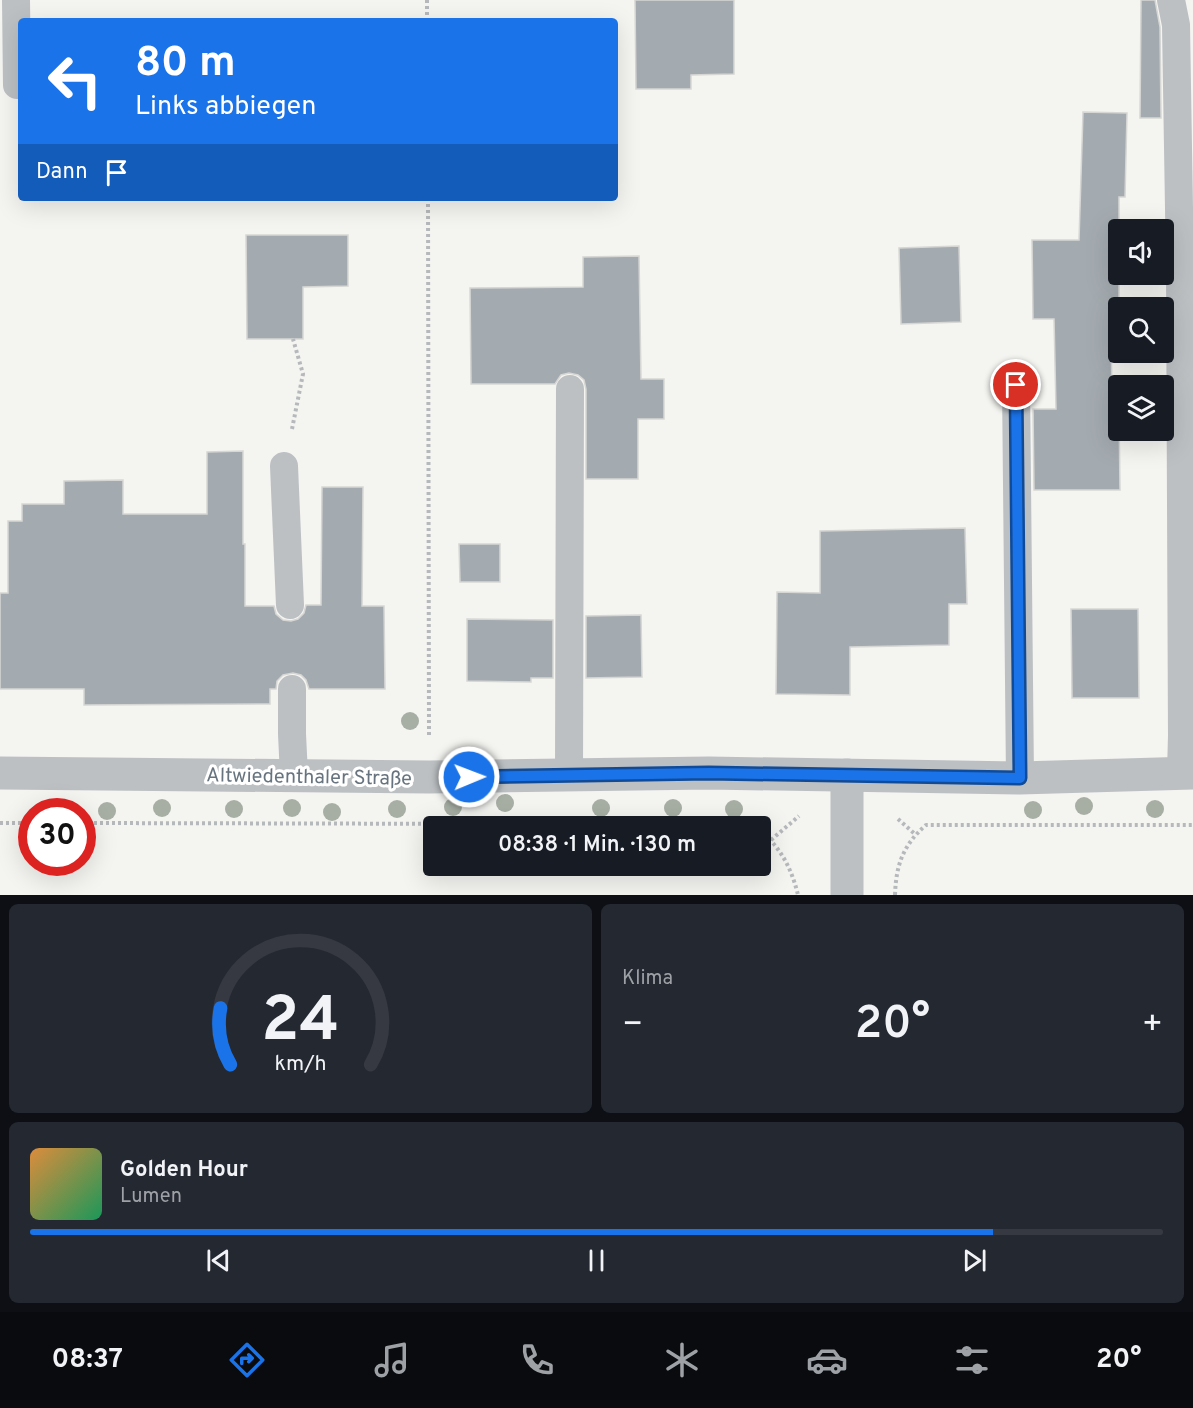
<!DOCTYPE html>
<html lang="de">
<meta charset="utf-8">
<style>
:root{--surface:#171b24;--page:#242831;--text:#f1f3f6;--muted:#9ea1a6;--line:#363941;--accent:#1a73e8}
body{margin:0;font-family:Overpass,sans-serif;background:var(--page);color:var(--text);height:100vh;display:flex;flex-direction:column;font-size:22px;white-space:nowrap}
*{box-sizing:border-box;margin:0}
p{font-size:20px;color:var(--muted)}
.icon{flex:none;width:33px;height:33px;fill:none;stroke:currentColor;stroke-width:2;stroke-linecap:round;stroke-linejoin:round}
.map{position:relative;height:895px;overflow:hidden}
.panel{display:flex;flex-direction:column;gap:9px;padding:9px;background:#0d0f14;flex:1}
.panel>*{flex:none}
.top-card{position:absolute;left:18px;top:18px;width:600px;height:183px;border-radius:6px;box-shadow:0 6px 24px #0002;background:#1a73e8;color:#fff;overflow:hidden}
.controls{position:absolute;left:1108px;top:219px;display:grid;gap:12px}
.controls a{display:grid;place-items:center;width:66px;height:66px;border-radius:6px;background:var(--surface);box-shadow:0 6px 24px #0002;font-size:30px}
.speed{position:absolute;left:18px;top:798px;display:flex;gap:12px;font-size:30px;font-weight:700;text-align:center}
.speed>*{display:grid;place-content:center;width:78px;height:78px;border-radius:50%;background:var(--surface);box-shadow:0 6px 24px #0002;line-height:1}
.speed .limit{border:9px solid #d22;background:#fff;color:#111}
.pin{position:absolute;display:grid;place-items:center;width:51px;height:51px;color:#fff;margin:-26px;border:3px solid #fff;border-radius:50%;box-shadow:0 2px 6px #0007}
.me{position:absolute;width:66px;margin:-33px;rotate:89deg;stroke-linejoin:round;filter:drop-shadow(0 0 4px #0008)}
.turn{display:flex;align-items:center;gap:21px;height:126px;padding:0 18px;font-size:27px}
.turn .icon{width:78px;height:78px;stroke-width:2.5}
.turn b{display:block;font-size:42px;line-height:51px}
.then{display:flex;align-items:center;height:57px;padding:0 18px;background:#0003;gap:12px;font-size:22px}
.big{font-size:45px;font-weight:600;line-height:1.1}
.panel .card{flex:1;display:flex;flex-direction:column;justify-content:center;gap:9px;min-width:0;padding:0 21px;border-radius:9px;background:var(--page)}
.panel .dial{align-items:center;gap:0}
.dial svg{height:156px;overflow:visible;fill:none;stroke:var(--line);stroke-width:7;stroke-linecap:round;text-anchor:middle}
.dial text{fill:var(--text);stroke:none}
.song{display:flex;align-items:center;gap:18px}
.cover{width:72px;height:72px;border-radius:9px;background:linear-gradient(135deg,hsl(30 70% 55%),hsl(150 70% 35%))}
.played{height:6px;border-radius:3px;background:linear-gradient(90deg,var(--accent) 85%,var(--line) 85%)}
.keys{display:flex;justify-content:space-around;direction:ltr}
.heat{display:flex;justify-content:space-between;align-items:center;font-size:33px;direction:ltr}
.panel .tiles{flex:1;display:grid;gap:9px;grid-template-columns:1fr 1fr}
.card:last-child{grid-column:span 2}
.trip{position:absolute;left:423px;top:816px;width:348px;height:60px;border-radius:6px;background:var(--surface);box-shadow:0 6px 24px #0002;font-weight:600;line-height:60px;text-align:center}
.dock{display:flex;height:96px;justify-content:space-around;align-items:center;background:#090b0e;color:var(--muted)}
.dock .icon{width:42px;height:42px}
.dock .active{color:var(--accent)}
.dock b{font-size:27px;color:var(--text)}
.map>svg:first-child{display:block}
.building{fill:#a4abb0;stroke:#d6d6d4;stroke-width:1.5}
.lines{fill:none;stroke-linecap:round;stroke-linejoin:round}
.path{stroke:#b6b9bb;stroke-width:4;stroke-dasharray:3 3;stroke-linecap:butt}
.service{stroke:#bcc0c3;stroke-width:28}
.minor{stroke:#bcc0c3;stroke-width:33}
.tree{fill:#a7afa4}
.route-casing{stroke:#114b97;stroke-width:15}
.route{stroke:#1a73e8;stroke-width:10}
.labels{text-anchor:middle;stroke-width:6;stroke-linejoin:round;paint-order:stroke}
.street-label{font-size:20px;fill:#67747f;stroke:#fff}
</style>
<div class="map">
<svg width="1193" height="895" viewBox="0 0 1193 895">
<rect width="100%" height="100%" fill="#f4f4f1"/>
<g class="building">
<path d="M 635,0 L 734,0 L 734,74 L 691,75 L 691,89 L 636,89 Z"/>
<path d="M 1141,0 L 1155,0 L 1160,27 L 1161,118 L 1140,118 Z"/>
<path d="M 1083,112 L 1127,113 L 1125,197 L 1119,197 L 1119,318 L 1111,319 L 1112,409 L 1119,409 L 1120,490 L 1034,490 L 1033,409 L 1056,409 L 1054,319 L 1033,319 L 1032,240 L 1079,240 Z"/>
<path d="M 246,235 L 348,235 L 348,286 L 303,287 L 303,339 L 247,339 Z"/>
<path d="M 959,246 L 961,322 L 901,324 L 899,248 Z"/>
<path d="M 639,256 L 641,379 L 664,379 L 664,419 L 638,419 L 638,479 L 586,479 L 586,389 L 584,380 L 578,375 L 569,373 L 561,375 L 555,384 L 471,384 L 470,288 L 583,287 L 583,257 Z"/>
<path d="M 243,451 L 243,544 L 245,544 L 245,606 L 274,606 L 276,614 L 283,620 L 291,621 L 298,619 L 304,613 L 306,605 L 321,605 L 322,487 L 363,487 L 362,606 L 384,606 L 385,689 L 309,689 L 306,680 L 301,675 L 293,673 L 283,675 L 277,681 L 276,689 L 270,689 L 270,704 L 84,705 L 84,689 L 0,689 L 0,593 L 8,593 L 8,521 L 22,521 L 22,504 L 64,504 L 64,481 L 123,480 L 123,514 L 207,514 L 207,452 Z"/>
<path d="M 965,528 L 967,604 L 949,604 L 949,645 L 850,647 L 850,695 L 776,694 L 777,592 L 820,593 L 820,531 Z"/>
<path d="M 459,544 L 500,544 L 500,582 L 460,582 Z"/>
<path d="M 1071,609 L 1138,609 L 1139,698 L 1072,698 Z"/>
<path d="M 641,615 L 642,677 L 586,678 L 586,616 Z"/>
<path d="M 467,619 L 553,620 L 553,678 L 531,678 L 531,682 L 467,681 Z"/>
</g>
<g class="lines">
<g class="path">
<path d="M 427,0 L 427,21"/>
<path d="M 428,198 L 429,735"/>
<path d="M 292,429 L 303,374 L 293,339"/>
<path d="M 898,819 L 915,834"/>
<path d="M 0,823 L 32,823"/>
<path d="M 82,823 L 528,824 L 750,826"/>
<path d="M 760,831 C 781,847 792,870 798,895"/>
<path d="M 771,840 L 799,816"/>
<path d="M 895,895 C 896,865 903,845 926,825 L 1193,825"/>
</g>
<g class="service">
<path d="M 16,0 L 17,85"/>
<path d="M 1171,0 L 1176,25 L 1180,269 L 1182,736 L 1181,773"/>
<path d="M 1016,385 L 1020,778"/>
<path d="M 284,466 L 290,605"/>
<path d="M 292,689 L 292,734 L 294,775"/>
<path d="M 569,775 L 570,389"/>
</g>
<g class="minor">
<path d="M 0,773 L 429,777 L 709,773 L 1020,778 L 1193,773"/>
<path d="M 847,895 L 847,775"/>
</g>
</g>
<g class="tree">
<circle cx="410" cy="721" r="9"/>
<circle cx="505" cy="803" r="9"/>
<circle cx="1084" cy="806" r="9"/>
<circle cx="453" cy="807" r="9"/>
<circle cx="162" cy="808" r="9"/>
<circle cx="292" cy="808" r="9"/>
<circle cx="601" cy="808" r="9"/>
<circle cx="673" cy="808" r="9"/>
<circle cx="234" cy="809" r="9"/>
<circle cx="397" cy="809" r="9"/>
<circle cx="734" cy="809" r="9"/>
<circle cx="1155" cy="809" r="9"/>
<circle cx="1033" cy="810" r="9"/>
<circle cx="107" cy="811" r="9"/>
<circle cx="332" cy="812" r="9"/>
</g>
<g class="lines">
<g class="route-casing">
<path id="route" d="M 469,777 L 709,773 L 1020,778 L 1016,385"/>
</g>
<use href="#route" class="route"/>
</g>
<g class="labels">
<g class="street-label">
<text transform="translate(309 776) rotate(1)" y="7">Altwiedenthaler Straße</text>
</g>
</g>
</svg>
<div class="controls">
<a><svg class="icon" aria-label="sound" viewBox="0 0 24 24"><path d="M4 9h4l5-4v14l-5-4H4zM17 9q2 3 0 6"/></svg></a>
<a><svg class="icon" aria-label="search" viewBox="0 0 24 24"><circle cx="10" cy="10" r="6"/><path d="M15 15l6 6"/></svg></a>
<a><svg class="icon" aria-label="layers" viewBox="0 0 24 24"><path d="M12 4l9 5-9 5-9-5zM3 14l9 5 9-5"/></svg></a>
</div>
<div class="speed"><div class="limit">30</div></div>
<div class="pin" style="left:1016px;top:385px;background:#d93025"><svg class="icon" aria-label="arrive" viewBox="0 0 24 24"><path d="M6 21V4h12l-3 4 3 4H6"/></svg></div>
<svg class="me" style="left:469px;top:777px" viewBox="-20 -20 40 40"><circle r="17" fill="#1a73e8" stroke="#fff" stroke-width="3"/><path d="M0-11L8 9 0 5-8 9z" fill="#fff"/></svg>
<div class="trip">08:38 · 1 Min. · 130 m</div>
<div class="top-card">
<div class="turn"><svg class="icon" aria-label="left" viewBox="0 0 24 24"><path d="M17 20v-9H6M10 6l-5 5 5 5"/></svg><div><b>80 m</b>Links abbiegen</div></div>
<div class="then">Dann<svg class="icon" aria-label="arrive" viewBox="0 0 24 24"><path d="M6 21V4h12l-3 4 3 4H6"/></svg></div>
</div>
</div>
<section class="panel">
<div class="tiles">
<div class="card dial"><svg viewBox="0 0 100 80">
<path d="M14 69A42 42 0 1 1 86 69"/>
<path d="M14 69A42 42 0 0 1 9 40" stroke="#1a73e8"/>
<text x="50" y="56" font-size="32" font-weight="700">24</text>
<text x="50" y="72" font-size="11">km/h</text>
</svg></div>
<div class="card"><p>Klima</p>
<div class="heat"><a>−</a><b class="big">20°</b><a>+</a></div>
</div>
<div class="card">
<div class="song"><i class="cover"></i><div><b>Golden Hour</b><p>Lumen</p></div></div>
<div class="played"></div>
<div class="keys"><svg class="icon" aria-label="previous" viewBox="0 0 24 24"><path d="M18 5L8 12l10 7zM5 5v14"/></svg><svg class="icon" aria-label="pause" viewBox="0 0 24 24"><path d="M8 5v14M16 5v14"/></svg><svg class="icon" aria-label="next" viewBox="0 0 24 24"><path d="M6 5l10 7-10 7zM19 5v14"/></svg></div>
</div>
</div>
</section>
<nav class="dock">
<b>08:37</b>
<svg class="icon active" aria-label="directions" viewBox="0 0 24 24"><path d="M12 3l9 9-9 9-9-9zM9 14v-3h6M13 9l2 2-2 2"/></svg>
<svg class="icon" aria-label="music" viewBox="0 0 24 24"><path d="M9 18V5l10-2v13"/><circle cx="6" cy="18" r="3"/><circle cx="16" cy="16" r="3"/></svg>
<svg class="icon" aria-label="phone" viewBox="0 0 24 24"><path d="M5 4h4l2 5-3 2q2 4 5 5l2-3 5 2v4C11 20 4 13 5 4z"/></svg>
<svg class="icon" aria-label="climate" viewBox="0 0 24 24"><path d="M12 3v18M4 7l16 10M4 17L20 7"/></svg>
<svg class="icon" aria-label="car" viewBox="0 0 24 24"><path d="M5 17H2v-5l4-1 3-4h7l3 4 3 1v5h-3M9 17h6M6 11h13"/><circle cx="7" cy="17" r="2"/><circle cx="17" cy="17" r="2"/></svg>
<svg class="icon" aria-label="filters" viewBox="0 0 24 24"><path d="M4 7h16M4 17h16"/><circle cx="9" cy="7" r="2"/><circle cx="15" cy="17" r="2"/></svg>
<b>20°</b>
</nav>
